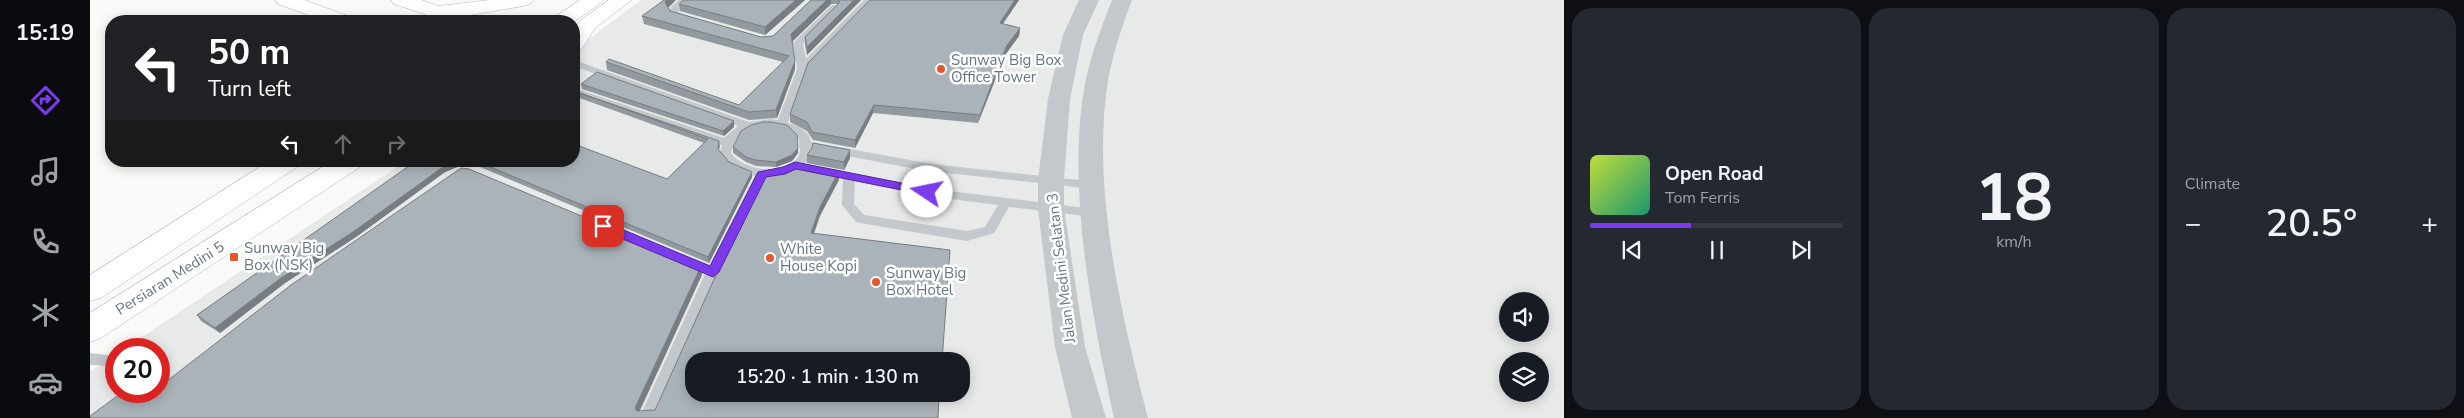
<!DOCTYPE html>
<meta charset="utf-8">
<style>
:root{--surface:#171b24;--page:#242831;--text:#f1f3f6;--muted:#9ea1a6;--line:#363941;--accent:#7c3aed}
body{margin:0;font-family:"Nunito Sans",sans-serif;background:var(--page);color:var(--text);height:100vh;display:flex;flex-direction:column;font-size:19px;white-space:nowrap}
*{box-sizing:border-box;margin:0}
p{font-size:16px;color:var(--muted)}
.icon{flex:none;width:28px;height:28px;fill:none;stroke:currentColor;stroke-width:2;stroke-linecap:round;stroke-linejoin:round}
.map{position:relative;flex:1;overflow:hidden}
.sheet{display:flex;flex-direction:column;gap:8px;padding:8px;background:#0d0f14;width:900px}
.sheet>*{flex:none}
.top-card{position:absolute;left:15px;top:15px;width:475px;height:152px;border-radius:20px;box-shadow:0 2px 12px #0003;background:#202124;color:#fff;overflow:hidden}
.fabs{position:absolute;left:1409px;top:292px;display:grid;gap:10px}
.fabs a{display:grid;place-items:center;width:50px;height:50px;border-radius:50%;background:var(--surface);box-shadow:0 2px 12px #0003;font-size:25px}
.speed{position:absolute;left:15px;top:338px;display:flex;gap:10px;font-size:25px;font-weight:700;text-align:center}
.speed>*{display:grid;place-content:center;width:65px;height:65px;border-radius:50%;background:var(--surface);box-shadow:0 2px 12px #0003;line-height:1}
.speed .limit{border:8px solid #d22;background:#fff;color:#111}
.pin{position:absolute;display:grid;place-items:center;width:42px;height:42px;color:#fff;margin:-21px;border-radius:10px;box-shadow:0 2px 8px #0006}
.me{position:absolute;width:55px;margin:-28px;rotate:281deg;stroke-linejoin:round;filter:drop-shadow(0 0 4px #0008)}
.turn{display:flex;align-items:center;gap:18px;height:105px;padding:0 20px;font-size:22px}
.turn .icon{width:65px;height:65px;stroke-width:2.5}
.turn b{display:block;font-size:35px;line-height:42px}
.lanes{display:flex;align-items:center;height:48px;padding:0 20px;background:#0003;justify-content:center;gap:25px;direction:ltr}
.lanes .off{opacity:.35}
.big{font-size:38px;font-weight:600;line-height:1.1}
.sheet .card{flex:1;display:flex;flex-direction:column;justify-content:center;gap:8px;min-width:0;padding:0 18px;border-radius:20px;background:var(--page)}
.sheet .dial{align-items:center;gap:0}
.dial b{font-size:65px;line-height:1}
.song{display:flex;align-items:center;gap:15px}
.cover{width:60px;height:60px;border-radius:8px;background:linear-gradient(135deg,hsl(70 70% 55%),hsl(160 70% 35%))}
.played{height:5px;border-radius:2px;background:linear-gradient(90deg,var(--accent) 40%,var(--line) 40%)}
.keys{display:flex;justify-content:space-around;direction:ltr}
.heat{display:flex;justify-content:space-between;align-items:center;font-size:28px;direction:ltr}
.sheet .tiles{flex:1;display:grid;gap:8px;grid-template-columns:repeat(3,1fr)}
.trip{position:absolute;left:595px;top:352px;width:285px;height:50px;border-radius:20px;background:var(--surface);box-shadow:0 2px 12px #0003;font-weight:600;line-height:50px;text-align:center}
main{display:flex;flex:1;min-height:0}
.menu{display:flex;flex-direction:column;width:90px;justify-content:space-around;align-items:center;background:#090b0e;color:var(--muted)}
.menu .icon{width:35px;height:35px}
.menu .on{color:var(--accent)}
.menu b{font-size:22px;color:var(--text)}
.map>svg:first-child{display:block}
.built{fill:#e8e9e9;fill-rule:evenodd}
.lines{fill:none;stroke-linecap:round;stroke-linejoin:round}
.secondary-casing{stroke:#b3babf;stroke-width:1}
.lane{fill:#c3c8cc;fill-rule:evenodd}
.street{fill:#c3c8cc;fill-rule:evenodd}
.secondary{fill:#fff;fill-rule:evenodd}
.wall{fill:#929a9f}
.shaded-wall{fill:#777d82}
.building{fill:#aab3b9;stroke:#777d82}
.route{fill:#7c3aed;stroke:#51269a}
.poi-dot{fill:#e4572e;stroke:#fff;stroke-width:2}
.labels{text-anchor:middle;stroke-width:5;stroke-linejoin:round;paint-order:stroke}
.poi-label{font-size:15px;fill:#657683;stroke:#fff;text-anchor:start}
.street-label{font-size:15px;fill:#657683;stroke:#fff}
</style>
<main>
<nav class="menu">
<b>15:19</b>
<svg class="icon on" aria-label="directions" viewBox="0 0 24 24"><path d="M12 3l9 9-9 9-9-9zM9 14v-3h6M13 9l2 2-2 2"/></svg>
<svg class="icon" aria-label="music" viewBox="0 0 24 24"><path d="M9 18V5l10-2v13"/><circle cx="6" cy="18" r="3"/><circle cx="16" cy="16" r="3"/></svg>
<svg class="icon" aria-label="phone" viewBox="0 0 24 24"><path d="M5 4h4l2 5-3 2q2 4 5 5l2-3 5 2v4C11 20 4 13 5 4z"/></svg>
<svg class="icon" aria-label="climate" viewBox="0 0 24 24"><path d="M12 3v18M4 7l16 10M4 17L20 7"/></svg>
<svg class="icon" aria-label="car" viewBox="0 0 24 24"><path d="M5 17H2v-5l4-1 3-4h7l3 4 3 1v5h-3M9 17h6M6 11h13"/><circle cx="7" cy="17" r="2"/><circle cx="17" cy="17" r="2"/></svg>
</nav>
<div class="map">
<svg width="1474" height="418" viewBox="0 0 1474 418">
<rect width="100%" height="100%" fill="#fafaf8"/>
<path class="built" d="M 551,0 L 1474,0 L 1474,418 L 0,418 L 0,372 L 26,354 L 26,391 L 69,391 L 69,349 L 34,349 L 316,161 L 484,161 L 484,50 ZM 1418,301 L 1450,301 L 1450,334 L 1418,334 ZM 604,361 L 871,361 L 871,394 L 604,394 ZM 1418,361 L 1450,361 L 1450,394 L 1418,394 Z"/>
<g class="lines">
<g class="secondary-casing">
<g id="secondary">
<path d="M 185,0 L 214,0 L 261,17 L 264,21 L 235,21 L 188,4 Z"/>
<path d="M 301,0 L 331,0 L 349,6 L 400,0 L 443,0 L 440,4 L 433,6 L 375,16 L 376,18 L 374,21 L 355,21 L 304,4 Z"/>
<path d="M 490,0 L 514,0 L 484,22 L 462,21 L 465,17 Z"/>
<path d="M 519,0 L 542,0 L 505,28 L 492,48 L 484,49 L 484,29 L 491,20 Z"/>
<path d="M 179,161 L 211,161 L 207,167 L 11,298 L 0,301 L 0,275 Z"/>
<path d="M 242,161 L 274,161 L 270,167 L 11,338 L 0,342 L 0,313 Z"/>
</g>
</g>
<g class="lane">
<path d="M 589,0 L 600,0 L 588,12 L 601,17 L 601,21 L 595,21 L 578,13 L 582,6 Z"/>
<path d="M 774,0 L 784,0 L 717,70 L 698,123 C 707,125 720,132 721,142 L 842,164 L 1007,182 L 1009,185 L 1007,188 L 1003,189 L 847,172 L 844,189 L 1003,209 L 1009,213 L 1003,217 L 919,207 L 904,233 L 877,241 L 770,223 L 766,222 L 752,205 L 753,179 L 728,174 L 726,171 L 728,168 L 732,167 L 832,187 L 836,171 L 721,149 C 721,171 693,175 677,177 L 630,272 L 565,418 L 549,418 L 615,274 L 592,264 L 590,261 L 592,258 L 597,256 L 620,265 L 665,176 C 648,173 639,168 630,153 L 632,145 L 484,94 L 484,88 L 634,138 L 648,126 L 484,66 L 484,60 L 659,122 L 681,119 L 688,120 L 707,69 L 703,43 L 705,41 L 742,5 L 748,5 L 748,9 L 713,44 L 716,59 ZM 681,125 L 698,129 L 709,139 C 709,143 711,151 709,155 C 699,178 653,171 641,153 C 647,131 659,127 681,125 ZM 765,181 L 837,196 L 908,205 L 895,227 L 877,231 L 774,215 L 764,204 Z"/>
<path d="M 0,353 L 26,356 L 26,370 L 18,366 L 0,365 Z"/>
</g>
<g class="street">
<path d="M 989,0 L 1009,0 L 993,35 L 980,99 L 974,180 L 974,209 L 995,347 L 1016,418 L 982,418 L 965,347 L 948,209 L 948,180 L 958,99 L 973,35 Z"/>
<path d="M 1022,0 L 1042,0 C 1032,26 1023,53 1018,80 C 1001,187 1031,314 1058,418 L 1024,418 C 1002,315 975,184 996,79 C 1002,52 1012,26 1022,0 Z"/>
</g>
<use href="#secondary" class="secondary"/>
</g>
<g class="wall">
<path d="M 715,0 L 675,35 L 590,11 L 589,4 Z"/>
<path d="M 721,0 L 771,0 L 717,55 L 715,45 L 715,37 L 748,4 L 741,4 L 702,41 L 705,69 L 687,118 L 659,120 L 517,70 L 516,62 L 649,105 L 693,62 L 554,24 L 552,16 L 578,8 L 580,11 L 671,37 L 683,36 Z"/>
<path d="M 780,0 L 929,0 L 913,24 L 930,28 L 929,36 L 915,55 L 888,123 L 783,113 L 765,148 L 723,140 L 717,131 L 700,122 L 700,114 Z"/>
<path d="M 491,84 L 644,127 L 634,136 L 492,89 Z"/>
<path d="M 484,91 L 629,141 L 630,146 L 629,150 L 639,162 L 662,177 L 619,263 L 390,167 L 372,165 L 355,172 L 266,237 L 195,283 L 130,333 L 111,321 L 107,315 L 326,161 L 484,161 L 577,179 L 614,143 L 484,96 Z"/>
<path d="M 643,147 L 708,153 L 702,161 L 686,167 L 666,166 L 656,162 L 643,153 Z"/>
<path d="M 760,150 L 760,158 L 754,170 L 717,163 L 717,155 Z"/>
</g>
<g class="shaded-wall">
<path d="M 577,0 L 586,0 L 576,10 L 575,2 Z"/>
<path d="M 706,0 L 715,0 L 675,35 L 675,27 Z"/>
<path d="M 737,0 L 741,0 L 741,4 L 702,42 L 701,34 Z"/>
<path d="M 764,0 L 771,0 L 717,55 L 717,47 Z"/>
<path d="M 925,0 L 929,0 L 908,30 L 910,23 Z"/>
<path d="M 930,28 L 929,36 L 915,55 L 888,123 L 890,115 L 916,47 Z"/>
<path d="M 705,61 L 705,69 L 687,118 L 686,110 Z"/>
<path d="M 784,105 L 783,113 L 765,148 L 765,140 Z"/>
<path d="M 644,121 L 644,127 L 634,136 L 633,131 Z"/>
<path d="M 708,148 L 708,153 L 702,161 L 686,167 L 686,162 Z"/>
<path d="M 760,150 L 760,158 L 754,170 L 754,162 Z"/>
<path d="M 367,161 L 371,161 L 372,165 L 355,172 L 266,237 L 195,283 L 130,333 L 125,328 L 191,278 L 353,167 Z"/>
<path d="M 749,171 L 749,180 L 730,216 L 721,242 L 721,233 L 730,207 Z"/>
<path d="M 662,172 L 662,177 L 619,263 L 618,257 Z"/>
<path d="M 611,266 L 612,275 L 547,417 L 545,408 Z"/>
</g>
<g class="building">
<path d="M 574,0 L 577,0 L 575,2 L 580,11 L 671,37 L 683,36 L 721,0 L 737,0 L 701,34 L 705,61 L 686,110 L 659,112 L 516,62 L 519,59 L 649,105 L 699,56 L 552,16 Z"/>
<path d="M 593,0 L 706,0 L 675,27 L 589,4 Z"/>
<path d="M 749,0 L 764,0 L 717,47 L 715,37 L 749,3 Z"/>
<path d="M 780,0 L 925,0 L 910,23 L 930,28 L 916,47 L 890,115 L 784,105 L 765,140 L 722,132 L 717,122 L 700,114 L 718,63 Z"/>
<path d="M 507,72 L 644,121 L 633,131 L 491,84 Z"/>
<path d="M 484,91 L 629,141 L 628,149 L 639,162 L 662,172 L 618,257 L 388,162 L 383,161 L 484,161 L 484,144 L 577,179 L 618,139 Z"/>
<path d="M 673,122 L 681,122 L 697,125 L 707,135 L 708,148 L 702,155 L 686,162 L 665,160 L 656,157 L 643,147 L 651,131 L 661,125 Z"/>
<path d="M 723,143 L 760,150 L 754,162 L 717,155 L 722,148 Z"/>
<path d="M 326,161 L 367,161 L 353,167 L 263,232 L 191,278 L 125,328 L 107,315 Z"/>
<path d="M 706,163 L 749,171 L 730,207 L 721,233 L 860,250 L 852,361 L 604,361 L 604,394 L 849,394 L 848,418 L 0,418 L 0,416 L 34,391 L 69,391 L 69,380 L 77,381 L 201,285 L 371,168 L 379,169 L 611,266 L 545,408 L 547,411 L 565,410 L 631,264 L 678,170 L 691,169 Z"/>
</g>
<path class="route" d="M 705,162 L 837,188 L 842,192 L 837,195 L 706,169 L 695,174 L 676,177 L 629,272 L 623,277 L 509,229 L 507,226 L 513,222 L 517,223 L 620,266 L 668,172 L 693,167 Z"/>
<g class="poi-dot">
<circle cx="851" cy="69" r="5"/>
<rect x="139" y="252" width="10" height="10" rx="2.5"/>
<circle cx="680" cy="258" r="5"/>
<circle cx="786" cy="282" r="5"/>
</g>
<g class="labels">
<g class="poi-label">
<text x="861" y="65">Sunway Big Box<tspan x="861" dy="17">Office Tower</tspan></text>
<text x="154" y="253">Sunway Big<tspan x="154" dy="17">Box (NSK)</tspan></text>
<text x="690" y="254">White<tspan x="690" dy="17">House Kopi</tspan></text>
<text x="796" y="278">Sunway Big<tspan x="796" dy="17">Box Hotel</tspan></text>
</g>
<g class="street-label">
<text transform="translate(971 268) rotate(-97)" y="5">Jalan Medini Selatan 3</text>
<text transform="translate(80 278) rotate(-32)" y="5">Persiaran Medini 5</text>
</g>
</g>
</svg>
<div class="fabs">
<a><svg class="icon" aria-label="sound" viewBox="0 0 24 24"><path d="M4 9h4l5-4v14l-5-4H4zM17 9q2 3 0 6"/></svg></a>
<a><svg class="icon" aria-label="layers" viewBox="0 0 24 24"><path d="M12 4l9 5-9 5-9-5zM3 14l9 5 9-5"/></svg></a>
</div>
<div class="speed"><div class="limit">20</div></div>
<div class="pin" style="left:513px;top:226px;background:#d93025"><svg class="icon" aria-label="arrive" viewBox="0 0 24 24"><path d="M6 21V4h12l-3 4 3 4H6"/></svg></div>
<svg class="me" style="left:837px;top:192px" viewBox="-20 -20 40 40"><circle r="19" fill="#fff"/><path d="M0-13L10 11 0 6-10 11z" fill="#7c3aed"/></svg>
<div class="trip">15:20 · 1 min · 130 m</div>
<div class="top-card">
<div class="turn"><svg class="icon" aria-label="left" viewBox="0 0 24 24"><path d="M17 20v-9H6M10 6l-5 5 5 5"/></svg><div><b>50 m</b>Turn left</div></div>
<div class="lanes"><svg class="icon" aria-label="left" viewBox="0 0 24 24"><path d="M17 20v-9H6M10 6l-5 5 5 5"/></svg><svg class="icon off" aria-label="ahead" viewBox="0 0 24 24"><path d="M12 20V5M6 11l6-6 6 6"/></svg><svg class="icon off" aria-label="right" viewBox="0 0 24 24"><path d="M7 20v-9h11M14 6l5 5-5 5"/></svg></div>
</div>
</div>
<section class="sheet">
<div class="tiles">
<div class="card">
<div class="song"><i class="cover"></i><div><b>Open Road</b><p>Tom Ferris</p></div></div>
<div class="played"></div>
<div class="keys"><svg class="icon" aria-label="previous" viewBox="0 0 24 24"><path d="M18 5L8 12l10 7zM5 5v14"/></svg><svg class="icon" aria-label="pause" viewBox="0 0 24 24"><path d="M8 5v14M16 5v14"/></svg><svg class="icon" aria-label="next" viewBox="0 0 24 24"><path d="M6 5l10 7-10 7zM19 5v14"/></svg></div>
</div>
<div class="card dial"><b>18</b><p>km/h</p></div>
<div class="card"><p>Climate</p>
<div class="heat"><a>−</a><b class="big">20.5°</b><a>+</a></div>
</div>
</div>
</section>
</main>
